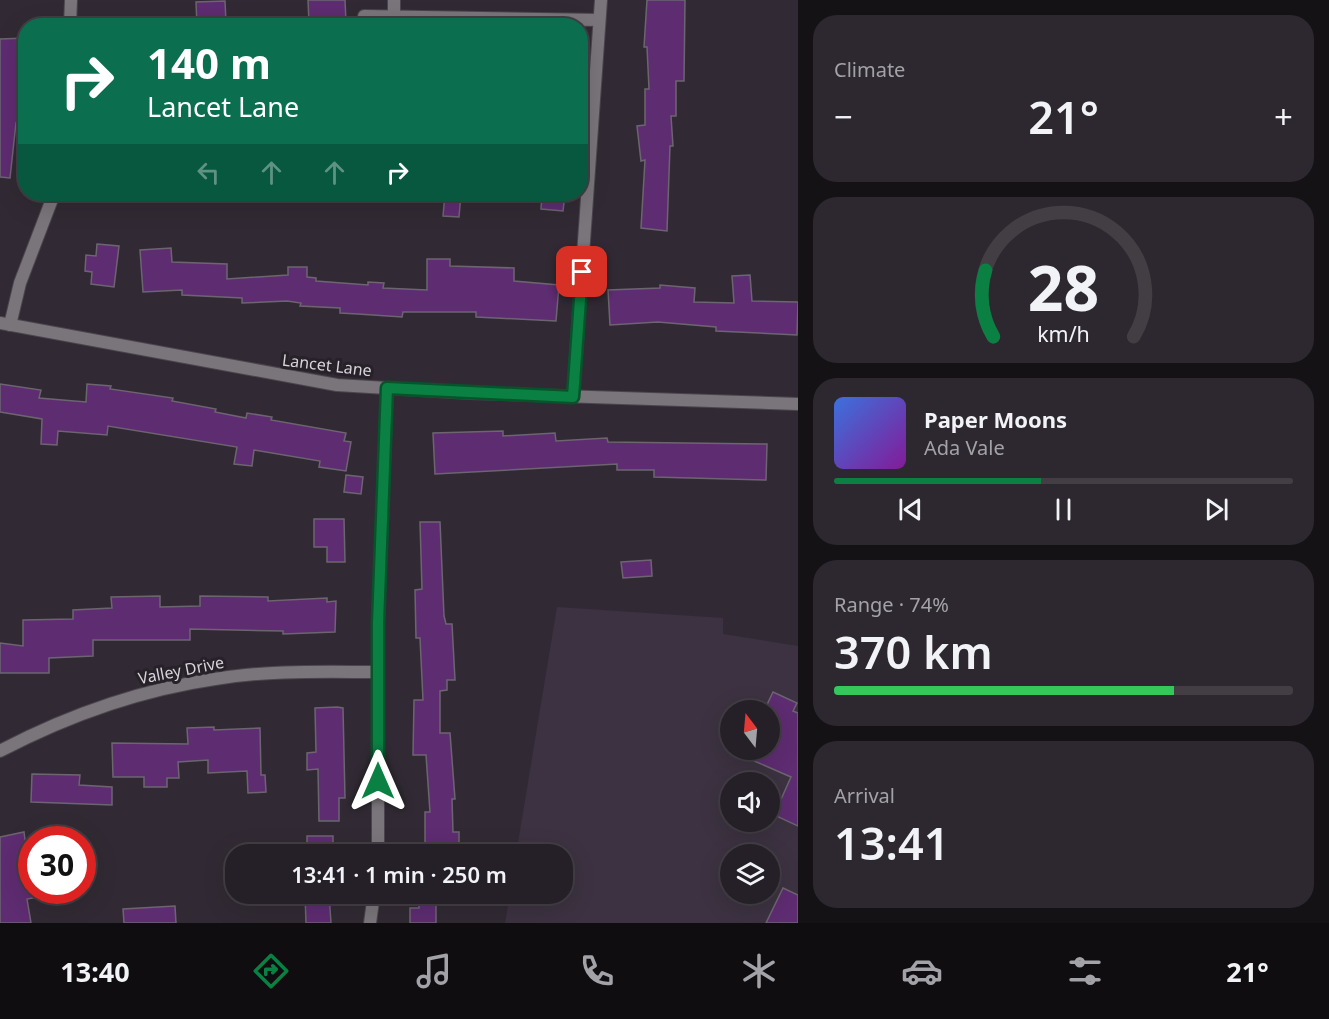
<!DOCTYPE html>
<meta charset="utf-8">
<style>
:root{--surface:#252027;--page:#2d282f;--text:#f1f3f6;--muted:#a3a3a7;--line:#423e44;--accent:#0b8043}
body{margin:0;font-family:"Noto Sans",sans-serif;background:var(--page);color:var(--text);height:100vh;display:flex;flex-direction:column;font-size:22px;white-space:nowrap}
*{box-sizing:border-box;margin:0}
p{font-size:20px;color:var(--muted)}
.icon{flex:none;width:33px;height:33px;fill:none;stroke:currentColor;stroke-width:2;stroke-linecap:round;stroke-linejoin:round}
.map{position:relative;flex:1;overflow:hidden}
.details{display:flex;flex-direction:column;gap:15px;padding:15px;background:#141215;width:531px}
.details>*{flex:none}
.hud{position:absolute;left:18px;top:18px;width:570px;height:183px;border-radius:24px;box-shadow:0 6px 24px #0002,0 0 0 2px var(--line);background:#0b6e4f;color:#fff;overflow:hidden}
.needle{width:39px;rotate:344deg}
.buttons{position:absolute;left:720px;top:700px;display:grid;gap:12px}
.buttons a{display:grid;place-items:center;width:60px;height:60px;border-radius:50%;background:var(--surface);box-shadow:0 6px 24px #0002,0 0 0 2px var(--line);font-size:30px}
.speed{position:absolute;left:18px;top:826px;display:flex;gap:12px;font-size:30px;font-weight:700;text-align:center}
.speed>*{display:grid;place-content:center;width:78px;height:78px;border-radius:50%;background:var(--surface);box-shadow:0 6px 24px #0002,0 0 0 2px var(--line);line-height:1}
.speed .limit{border:9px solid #d22;background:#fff;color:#111}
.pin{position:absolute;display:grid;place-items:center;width:51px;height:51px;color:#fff;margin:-26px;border-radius:12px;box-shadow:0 3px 9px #0006}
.me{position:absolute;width:66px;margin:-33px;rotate:0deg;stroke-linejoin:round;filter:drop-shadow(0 0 4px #0008)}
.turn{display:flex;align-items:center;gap:21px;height:126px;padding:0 30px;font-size:27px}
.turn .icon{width:78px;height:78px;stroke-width:2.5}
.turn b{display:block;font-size:42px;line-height:51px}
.lanes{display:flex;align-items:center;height:57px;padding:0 30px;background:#0003;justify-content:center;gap:30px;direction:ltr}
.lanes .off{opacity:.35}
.big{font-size:45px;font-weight:600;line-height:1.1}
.details .widget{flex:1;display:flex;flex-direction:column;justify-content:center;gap:9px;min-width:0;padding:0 21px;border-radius:24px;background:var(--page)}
.details .dial{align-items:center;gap:0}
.dial svg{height:156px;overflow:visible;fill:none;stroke:var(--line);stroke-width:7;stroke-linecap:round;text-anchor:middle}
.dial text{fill:var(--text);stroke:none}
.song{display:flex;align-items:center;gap:18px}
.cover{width:72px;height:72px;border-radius:9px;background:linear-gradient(135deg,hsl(220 70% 55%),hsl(290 70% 35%))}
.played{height:6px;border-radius:3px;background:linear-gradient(90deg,var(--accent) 45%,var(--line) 45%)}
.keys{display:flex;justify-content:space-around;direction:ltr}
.heat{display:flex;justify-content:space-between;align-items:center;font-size:33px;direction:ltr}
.charge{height:9px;border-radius:4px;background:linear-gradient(90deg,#34c759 74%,var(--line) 0)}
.trip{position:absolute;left:225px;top:844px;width:348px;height:60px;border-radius:24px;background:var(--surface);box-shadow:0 6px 24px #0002,0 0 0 2px var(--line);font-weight:600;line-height:60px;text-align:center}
.dock{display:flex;height:96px;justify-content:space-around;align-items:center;background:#0f0d10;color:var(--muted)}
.dock .icon{width:42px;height:42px}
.dock .on{color:var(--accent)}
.dock b{font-size:27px;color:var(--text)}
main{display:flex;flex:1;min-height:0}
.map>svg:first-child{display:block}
.built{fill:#3c3241;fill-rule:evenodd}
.building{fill:#5e2c71;stroke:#6c6570;stroke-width:1.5}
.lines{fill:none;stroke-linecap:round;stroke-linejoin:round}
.street-casing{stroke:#4c454f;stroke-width:14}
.street{stroke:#79757a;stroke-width:12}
.route-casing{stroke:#07532c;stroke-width:15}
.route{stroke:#0b8043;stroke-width:10}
.labels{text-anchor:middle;stroke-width:6;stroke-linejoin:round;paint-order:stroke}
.street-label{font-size:16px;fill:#d8d3da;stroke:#27212a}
</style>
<main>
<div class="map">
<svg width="798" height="923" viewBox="0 0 798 923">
<rect width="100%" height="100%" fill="#312a34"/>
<path class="built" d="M 557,607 L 723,618 L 723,634 L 798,646 L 798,923 L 505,923 L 510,894 L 562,894 L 562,855 L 516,855 ZM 730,711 L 770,711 L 770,750 L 730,750 ZM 730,783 L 770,783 L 770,822 L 730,822 ZM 730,855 L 770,855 L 770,894 L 730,894 Z"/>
<g class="building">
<path d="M 308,0 L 345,0 L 346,22 L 338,22 L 338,26 L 309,23 Z"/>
<path d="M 647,0 L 685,0 L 684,81 L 676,81 L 676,116 L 671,116 L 673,146 L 670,146 L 667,231 L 641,228 L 645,160 L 641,161 L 637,126 L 645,125 L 645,89 L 649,89 L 647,47 L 644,47 Z"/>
<path d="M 225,1 L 226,22 L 218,23 L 218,26 L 197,26 L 196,2 Z"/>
<path d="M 26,38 L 26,125 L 16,123 L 10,178 L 0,177 L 0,39 Z"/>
<path d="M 445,194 L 461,194 L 459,217 L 443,216 Z"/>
<path d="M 542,194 L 565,194 L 563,211 L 541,209 Z"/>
<path d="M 97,244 L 119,246 L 114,287 L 91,284 L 92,272 L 85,271 L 86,255 L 96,256 Z"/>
<path d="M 171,248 L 172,262 L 227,264 L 227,279 L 288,275 L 288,267 L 307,267 L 307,277 L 316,278 L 316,281 L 368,285 L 368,282 L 384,283 L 383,288 L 427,290 L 427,259 L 450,259 L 450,266 L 514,268 L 514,281 L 559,285 L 556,321 L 476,317 L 476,312 L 403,312 L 402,317 L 358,314 L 340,313 L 340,308 L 300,306 L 301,303 L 287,301 L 242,303 L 242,298 L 182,295 L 182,290 L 143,292 L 140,250 Z"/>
<path d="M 750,275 L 752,301 L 798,302 L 797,335 L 716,331 L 716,327 L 658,322 L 610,325 L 608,290 L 660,288 L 660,285 L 695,288 L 694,302 L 734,303 L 732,276 Z"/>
<path d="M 0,384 L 41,390 L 39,398 L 86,402 L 87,384 L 111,386 L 110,389 L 173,398 L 172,401 L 216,409 L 215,412 L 246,418 L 247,413 L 272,417 L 271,420 L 346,433 L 344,441 L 351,442 L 346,471 L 319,467 L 320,461 L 254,450 L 252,466 L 234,464 L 237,447 L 108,426 L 107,435 L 58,431 L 57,445 L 41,444 L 42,419 L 0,412 Z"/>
<path d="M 503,431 L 503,436 L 555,433 L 556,441 L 607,438 L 608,442 L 767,444 L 766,480 L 654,477 L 654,470 L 617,470 L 617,464 L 435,474 L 433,433 Z"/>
<path d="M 346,475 L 363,477 L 361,494 L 344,492 Z"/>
<path d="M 314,519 L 344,519 L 345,562 L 327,562 L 327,547 L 314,547 Z"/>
<path d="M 420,522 L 440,522 L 444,616 L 446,624 L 452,624 L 455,680 L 447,680 L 447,690 L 440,691 L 440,733 L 450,733 L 455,799 L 452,799 L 453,832 L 459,832 L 459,848 L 425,848 L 425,812 L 430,812 L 426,755 L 413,755 L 414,700 L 423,700 L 420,638 L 416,638 L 415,590 L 422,589 Z"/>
<path d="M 651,560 L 652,576 L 623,578 L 621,562 Z"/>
<path d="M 160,596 L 160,607 L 200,606 L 200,596 L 268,597 L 268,601 L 327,598 L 327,602 L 336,601 L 335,632 L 283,634 L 283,631 L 190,629 L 190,640 L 93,640 L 93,656 L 49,658 L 49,673 L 0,673 L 0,643 L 23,646 L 23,620 L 73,619 L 73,610 L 112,608 L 111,597 Z"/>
<path d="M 773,692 L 797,703 L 793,711 L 798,713 L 798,826 L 774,815 L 791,777 L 729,750 L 770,750 L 770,711 L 764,711 Z"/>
<path d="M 337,707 L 343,708 L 345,798 L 339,798 L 339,821 L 319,821 L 318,769 L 307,770 L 307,753 L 316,752 L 315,708 Z"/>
<path d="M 214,727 L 214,730 L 260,728 L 261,775 L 265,775 L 266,792 L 248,793 L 247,771 L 208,773 L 208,760 L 178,762 L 179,778 L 167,778 L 167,787 L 144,787 L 144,777 L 113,777 L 112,743 L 188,744 L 187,728 Z"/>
<path d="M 32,774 L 80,775 L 79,785 L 112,787 L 112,805 L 31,802 Z"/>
<path d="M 24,832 L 33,898 L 27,899 L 31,923 L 0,923 L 0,837 Z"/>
<rect x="307" y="836" width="26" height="19"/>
<path d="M 783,888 L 798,895 L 798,923 L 766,923 Z"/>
<path d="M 305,894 L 329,894 L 331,923 L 306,923 Z"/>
<path d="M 419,894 L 436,894 L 436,923 L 410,923 L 410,908 L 419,908 Z"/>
<path d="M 175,906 L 176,923 L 124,923 L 123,909 Z"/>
</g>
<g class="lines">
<g class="street-casing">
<g id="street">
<path d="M 364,16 L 599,20"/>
<path d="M 394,16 L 394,0"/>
<path d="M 70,26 L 71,0"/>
<path d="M 0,323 L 337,385 L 469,393 L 798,404"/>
<path d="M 10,325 L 20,283 L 54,194"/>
<path d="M 573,397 L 601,0"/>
<path d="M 0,751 C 67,716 139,690 215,679 C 269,670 324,672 378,672"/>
<path d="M 378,855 L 378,623 L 387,388"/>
<path d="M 370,923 L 374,894"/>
</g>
</g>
<use href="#street" class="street"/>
</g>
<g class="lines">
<g class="route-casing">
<path id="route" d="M 378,781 L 378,623 L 387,388 L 573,397 L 582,272"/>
</g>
<use href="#route" class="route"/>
</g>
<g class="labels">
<g class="street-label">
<text transform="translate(327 365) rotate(7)" y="6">Lancet Lane</text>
<text transform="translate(181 670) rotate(-11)" y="6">Valley Drive</text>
</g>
</g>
</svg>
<div class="buttons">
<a><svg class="needle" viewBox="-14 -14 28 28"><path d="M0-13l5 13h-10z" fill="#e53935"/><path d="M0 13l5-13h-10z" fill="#a3a3a7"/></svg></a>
<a><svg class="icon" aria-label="sound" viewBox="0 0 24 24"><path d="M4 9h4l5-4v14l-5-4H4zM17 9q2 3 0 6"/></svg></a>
<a><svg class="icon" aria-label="layers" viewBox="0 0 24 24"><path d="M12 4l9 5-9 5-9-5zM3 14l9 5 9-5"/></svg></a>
</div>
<div class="speed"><div class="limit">30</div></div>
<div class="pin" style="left:582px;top:272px;background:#d93025"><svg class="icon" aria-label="arrive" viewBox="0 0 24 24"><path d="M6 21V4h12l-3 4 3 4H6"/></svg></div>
<svg class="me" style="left:378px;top:781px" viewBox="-20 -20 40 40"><path d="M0-17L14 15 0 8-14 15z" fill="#0b8043" stroke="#fff" stroke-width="4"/></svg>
<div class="trip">13:41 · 1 min · 250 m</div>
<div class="hud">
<div class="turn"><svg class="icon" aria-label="right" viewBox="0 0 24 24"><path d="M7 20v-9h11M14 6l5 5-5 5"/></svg><div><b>140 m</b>Lancet Lane</div></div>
<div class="lanes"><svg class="icon off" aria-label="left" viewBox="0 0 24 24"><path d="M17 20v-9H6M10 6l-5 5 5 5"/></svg><svg class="icon off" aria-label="ahead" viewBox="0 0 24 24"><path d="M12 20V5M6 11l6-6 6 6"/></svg><svg class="icon off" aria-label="ahead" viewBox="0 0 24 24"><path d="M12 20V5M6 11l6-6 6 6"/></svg><svg class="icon" aria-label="right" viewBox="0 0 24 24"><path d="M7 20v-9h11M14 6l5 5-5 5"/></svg></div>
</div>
</div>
<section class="details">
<div class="widget"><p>Climate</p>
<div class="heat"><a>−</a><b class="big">21°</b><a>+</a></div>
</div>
<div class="widget dial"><svg viewBox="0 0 100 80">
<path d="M14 69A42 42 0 1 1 86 69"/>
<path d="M14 69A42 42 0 0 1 10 35" stroke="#0b8043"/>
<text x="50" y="56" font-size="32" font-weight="700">28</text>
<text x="50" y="72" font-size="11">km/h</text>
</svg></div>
<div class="widget">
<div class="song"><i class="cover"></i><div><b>Paper Moons</b><p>Ada Vale</p></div></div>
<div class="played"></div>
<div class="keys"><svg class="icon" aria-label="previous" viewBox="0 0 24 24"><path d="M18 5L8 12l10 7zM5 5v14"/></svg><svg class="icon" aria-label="pause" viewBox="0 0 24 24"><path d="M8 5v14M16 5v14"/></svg><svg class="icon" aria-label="next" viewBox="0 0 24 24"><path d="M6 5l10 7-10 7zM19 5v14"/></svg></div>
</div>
<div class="widget"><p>Range · 74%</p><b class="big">370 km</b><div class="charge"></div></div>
<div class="widget"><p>Arrival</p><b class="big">13:41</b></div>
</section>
</main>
<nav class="dock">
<b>13:40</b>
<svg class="icon on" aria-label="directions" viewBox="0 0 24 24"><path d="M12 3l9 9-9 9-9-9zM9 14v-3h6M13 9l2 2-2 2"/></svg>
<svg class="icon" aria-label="music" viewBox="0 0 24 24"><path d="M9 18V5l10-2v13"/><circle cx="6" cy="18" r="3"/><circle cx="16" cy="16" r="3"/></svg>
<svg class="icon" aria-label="phone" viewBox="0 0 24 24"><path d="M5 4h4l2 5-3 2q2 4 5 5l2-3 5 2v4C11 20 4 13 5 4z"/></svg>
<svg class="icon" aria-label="climate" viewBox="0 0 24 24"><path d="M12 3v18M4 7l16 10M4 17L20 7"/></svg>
<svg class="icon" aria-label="car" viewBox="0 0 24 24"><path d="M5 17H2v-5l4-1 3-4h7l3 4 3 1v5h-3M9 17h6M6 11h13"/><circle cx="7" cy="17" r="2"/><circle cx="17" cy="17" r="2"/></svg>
<svg class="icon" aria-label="filters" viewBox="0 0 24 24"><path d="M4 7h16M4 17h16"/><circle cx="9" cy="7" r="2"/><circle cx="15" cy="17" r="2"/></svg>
<b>21°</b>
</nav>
